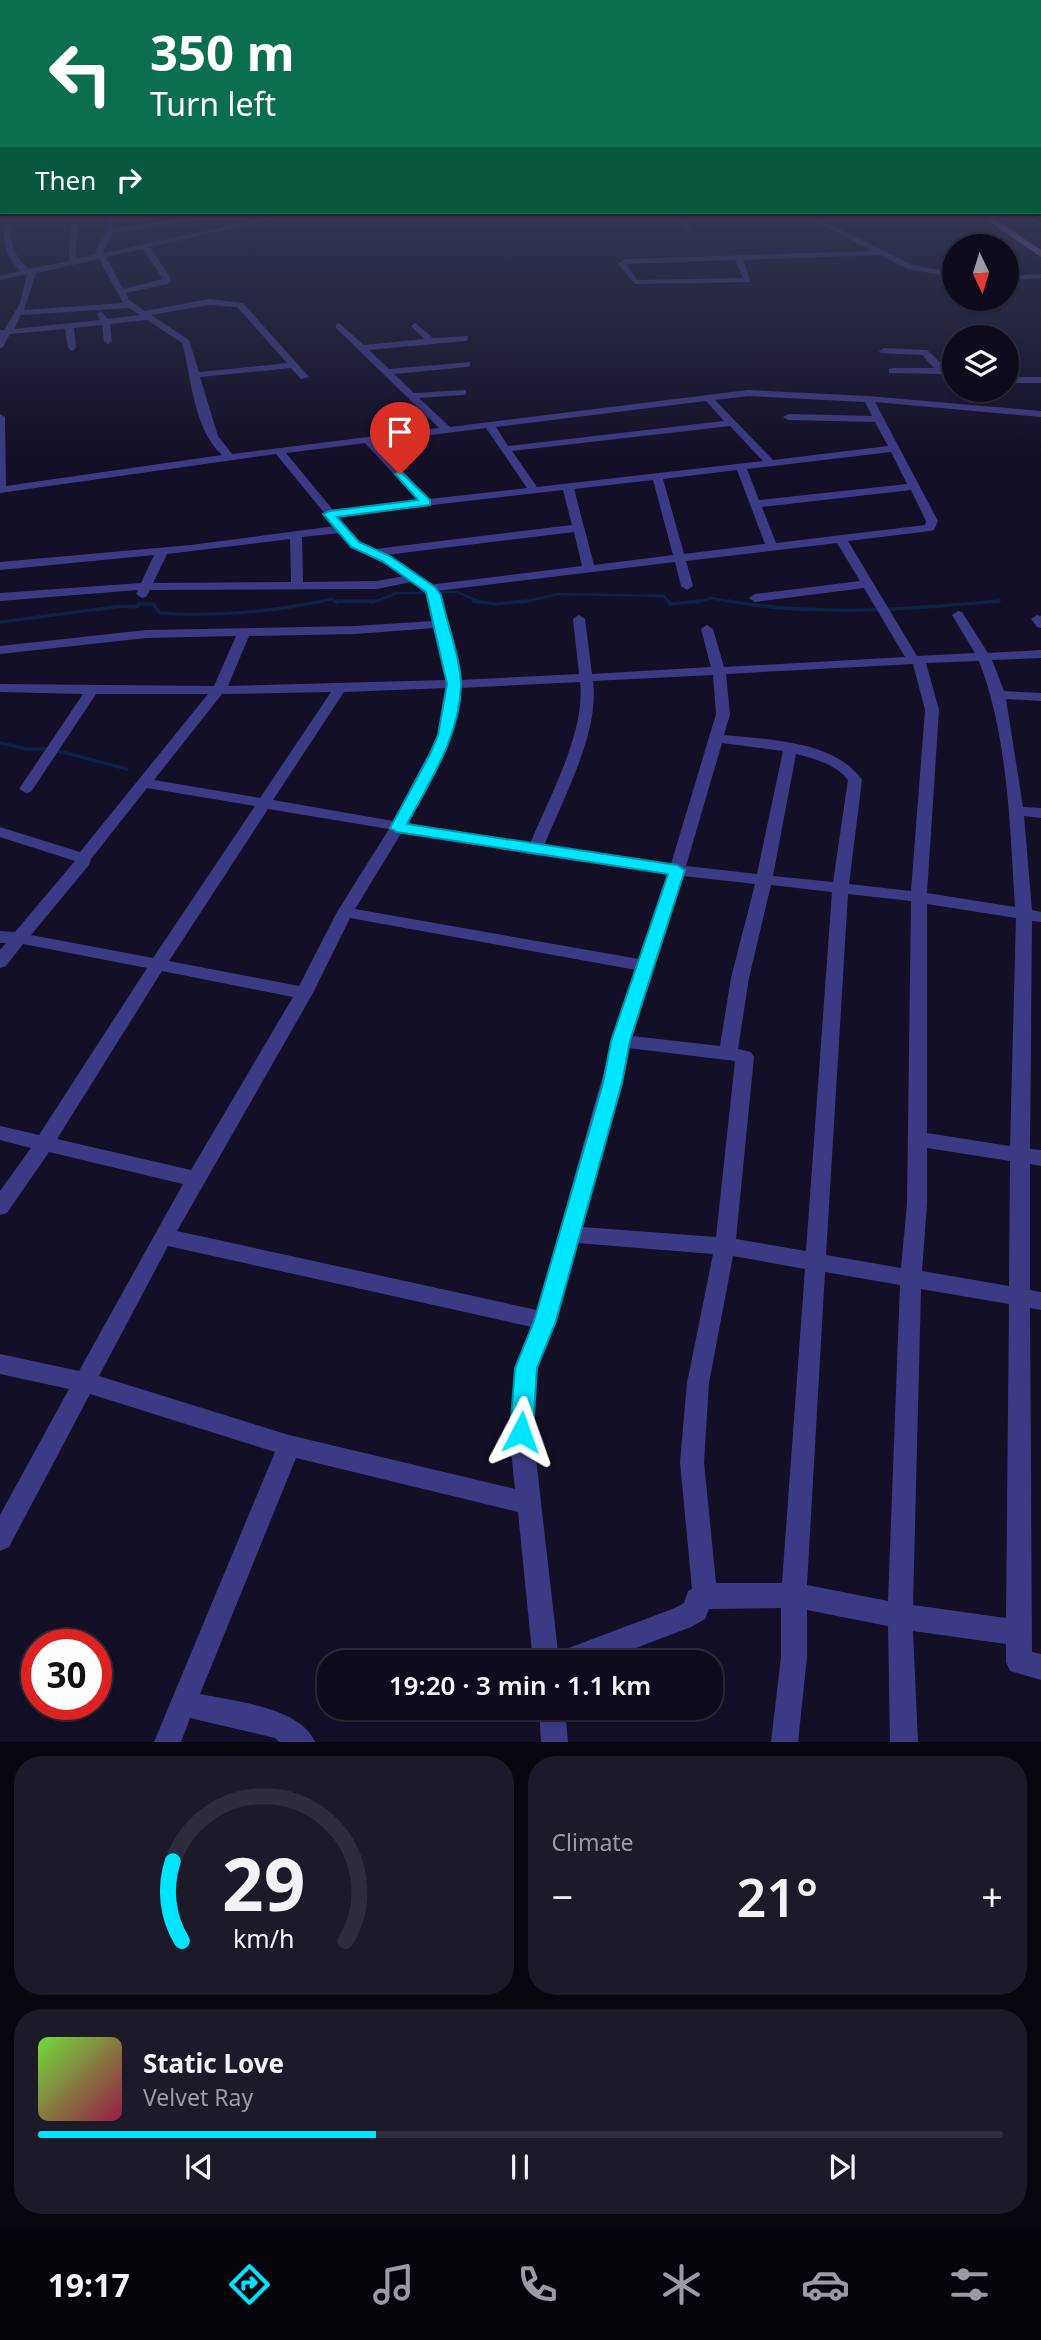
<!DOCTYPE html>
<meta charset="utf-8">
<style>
:root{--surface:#0e0b1c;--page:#1c1929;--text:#f1f3f6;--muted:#9b9ba3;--line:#2e2b3b;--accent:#00e5ff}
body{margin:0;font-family:"Noto Sans",sans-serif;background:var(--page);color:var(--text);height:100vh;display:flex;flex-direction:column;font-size:26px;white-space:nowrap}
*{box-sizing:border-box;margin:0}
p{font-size:23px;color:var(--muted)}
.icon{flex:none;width:38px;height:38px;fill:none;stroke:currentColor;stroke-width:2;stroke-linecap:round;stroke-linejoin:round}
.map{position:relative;height:1742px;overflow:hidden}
.panel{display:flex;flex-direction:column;gap:14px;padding:14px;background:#08060f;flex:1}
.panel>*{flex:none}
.hud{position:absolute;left:0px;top:0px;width:1041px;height:214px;box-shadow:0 2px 5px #0004,0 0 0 2px var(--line);background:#0b6e4f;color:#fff;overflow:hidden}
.needle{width:46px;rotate:176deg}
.buttons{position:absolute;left:942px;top:234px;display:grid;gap:14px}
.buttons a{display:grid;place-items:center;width:77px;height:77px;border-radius:50%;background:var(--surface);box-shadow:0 2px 5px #0004,0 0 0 2px var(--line);font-size:35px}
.speed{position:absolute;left:21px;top:1629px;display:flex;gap:14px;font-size:35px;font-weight:700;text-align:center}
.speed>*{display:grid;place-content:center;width:91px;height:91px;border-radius:50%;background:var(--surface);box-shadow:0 2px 5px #0004,0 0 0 2px var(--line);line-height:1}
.speed .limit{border:10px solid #d22;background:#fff;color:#111}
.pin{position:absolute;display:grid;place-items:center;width:60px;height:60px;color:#fff;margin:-72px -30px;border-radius:50% 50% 50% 0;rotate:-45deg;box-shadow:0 0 7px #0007}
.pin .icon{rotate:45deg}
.me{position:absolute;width:77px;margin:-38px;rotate:4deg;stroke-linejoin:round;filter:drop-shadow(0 0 5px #0008)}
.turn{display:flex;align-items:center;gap:24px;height:147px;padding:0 35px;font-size:32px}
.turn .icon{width:91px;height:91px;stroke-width:2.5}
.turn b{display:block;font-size:49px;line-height:60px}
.then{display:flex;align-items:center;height:66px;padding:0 35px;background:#0003;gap:14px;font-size:26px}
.big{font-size:52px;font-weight:600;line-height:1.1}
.panel .widget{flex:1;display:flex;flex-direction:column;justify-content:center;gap:10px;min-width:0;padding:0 24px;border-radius:28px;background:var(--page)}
.panel .dial{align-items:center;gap:0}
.dial svg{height:182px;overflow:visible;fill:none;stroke:var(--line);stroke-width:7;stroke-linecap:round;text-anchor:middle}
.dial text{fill:var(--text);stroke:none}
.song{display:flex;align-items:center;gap:21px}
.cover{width:84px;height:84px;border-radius:10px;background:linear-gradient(135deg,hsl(100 70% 55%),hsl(340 70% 35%))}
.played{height:7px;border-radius:4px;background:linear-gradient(90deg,var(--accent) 35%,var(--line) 35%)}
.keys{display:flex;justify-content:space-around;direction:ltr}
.heat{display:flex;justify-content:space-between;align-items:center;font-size:38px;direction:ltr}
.panel .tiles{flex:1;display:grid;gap:14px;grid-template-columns:1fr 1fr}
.widget:last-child{grid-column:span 2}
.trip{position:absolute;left:317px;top:1650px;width:406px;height:70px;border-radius:28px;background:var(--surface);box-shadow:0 2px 5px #0004,0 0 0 2px var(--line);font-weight:600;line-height:70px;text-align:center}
.dock{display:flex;height:112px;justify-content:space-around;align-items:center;background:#06040b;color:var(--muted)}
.dock .icon{width:49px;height:49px}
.dock .current{color:var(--accent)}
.dock b{font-size:32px;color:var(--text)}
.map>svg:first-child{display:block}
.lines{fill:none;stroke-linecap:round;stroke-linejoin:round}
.stream-far1{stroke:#0c2248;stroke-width:2.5}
.stream{stroke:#0c2248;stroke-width:3.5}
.minor{fill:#3d3a85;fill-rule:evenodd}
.major{fill:#c25bff;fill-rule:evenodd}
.rail{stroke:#00e5ff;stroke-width:2;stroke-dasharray:5 4.5;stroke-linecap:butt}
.route{fill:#00e5ff;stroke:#0095a6;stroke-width:2}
</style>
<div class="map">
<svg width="1041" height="1742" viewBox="0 0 1041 1742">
<rect width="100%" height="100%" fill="#130f26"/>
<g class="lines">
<g class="stream-far1">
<path d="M 434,592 L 457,592 L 483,603"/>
<path d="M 314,603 L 332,599 L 337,603"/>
<path d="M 372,603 L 396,593 L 426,593"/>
<path d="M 521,603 L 557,594 L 664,596 L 669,603"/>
<path d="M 696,603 L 711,598 L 738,603"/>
<path d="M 979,603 L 999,601"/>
</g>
<g class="stream">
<path d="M 335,601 L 376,601"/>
<path d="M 473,601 L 496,604 L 528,601"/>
<path d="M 668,601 L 670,604 L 701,601"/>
<path d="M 728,601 C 819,617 908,609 999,601"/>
<path d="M 0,622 L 123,606 L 137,607 L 139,604 L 153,604 L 160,613 C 215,617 269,612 323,601"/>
<path d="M 0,743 L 27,749 L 50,749 L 127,769"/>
</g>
<g class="minor">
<path d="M 5,214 L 13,214 C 9,237 11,254 29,269 L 69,261 L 70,214 L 78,214 L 76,259 L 97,254 L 95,251 L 109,228 L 108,214 L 116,214 L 117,228 L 189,217 L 246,216 L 250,218 L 246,220 L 189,221 L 114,233 L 103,251 L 104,253 L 282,214 L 296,214 L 150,247 L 171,279 L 167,284 L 126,293 L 129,300 L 145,311 L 209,299 L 243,303 L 309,377 L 301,379 L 291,368 L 200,377 L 218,436 L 232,454 L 439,428 L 336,328 L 336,324 L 339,323 L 364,345 L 424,339 L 411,326 L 415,323 L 433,338 L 468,336 L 468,340 L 465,341 L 369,350 L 389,369 L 470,362 L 470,366 L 467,367 L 394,374 L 414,393 L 466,390 L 466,394 L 463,395 L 419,398 L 450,427 L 748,390 L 868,396 L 1041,411 L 1041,417 L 875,402 L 938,521 L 934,530 L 930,531 L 848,541 L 917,656 L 975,653 L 952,615 L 958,611 L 962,612 L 988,653 L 1041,650 L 1041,658 L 992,660 L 1004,691 L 1041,693 L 1041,701 L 1006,699 L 1023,807 L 1041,808 L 1041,818 L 1024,816 L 1032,910 L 1041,912 L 1041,922 L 1032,921 L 1030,1149 L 1041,1150 L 1041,1166 L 1030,1164 L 1030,1290 L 1041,1292 L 1041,1310 L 1030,1308 L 1032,1652 L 1041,1654 L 1041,1680 L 1010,1671 L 1006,1662 L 1006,1644 L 913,1631 L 918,1742 L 890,1742 L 888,1626 L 807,1610 L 807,1657 L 798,1742 L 771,1742 L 781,1657 L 781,1608 L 709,1609 L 705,1619 L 691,1627 L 599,1662 L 533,1662 L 518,1512 L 296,1458 L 200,1694 C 233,1701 301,1707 315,1742 L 279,1742 L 275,1738 L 190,1718 L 181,1742 L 154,1742 L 275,1452 L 90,1394 L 9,1547 L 0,1551 L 0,1515 L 69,1389 L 0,1374 L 0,1354 L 79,1371 L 183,1184 L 49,1152 L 7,1213 L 0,1215 L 0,1191 L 31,1148 L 0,1140 L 0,1126 L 39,1135 L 147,968 L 23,944 L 6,966 L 0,968 L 0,950 L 6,943 L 0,943 L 0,931 L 15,932 L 75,861 L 0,837 L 0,827 L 80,852 L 208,694 L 96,694 L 31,792 L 26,793 L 19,789 L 83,694 L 0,692 L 0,684 L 214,686 L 236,636 L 146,638 L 0,654 L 0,646 L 146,630 L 355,626 L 434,621 L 428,596 L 411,582 L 377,589 L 150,590 L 146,597 L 142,598 L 136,594 L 138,590 L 0,601 L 0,593 L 141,583 L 154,555 L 0,570 L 0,562 L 191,545 L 335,526 L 276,454 L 0,493 L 0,414 L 5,417 L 6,486 L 222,455 C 193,428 192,379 182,343 L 147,320 L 110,324 L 112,341 L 108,344 L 104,341 L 102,325 L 74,328 L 76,348 L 72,351 L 68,348 L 65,329 L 10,334 L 3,347 L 0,348 L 0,330 L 4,330 L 20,303 L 27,274 L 0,280 L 0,276 L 21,271 C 3,256 2,236 5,214 ZM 143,249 L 163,279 L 123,289 L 106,257 ZM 99,259 L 123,303 L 24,310 L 36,273 ZM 209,305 L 237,307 L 287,363 L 199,372 L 189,340 L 151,315 ZM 129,308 L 140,315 L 108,319 L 101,311 L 97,314 L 100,320 L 14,329 L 21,315 ZM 748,396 L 865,402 L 872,416 L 788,414 L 783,417 L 788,420 L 875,422 L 888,446 L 773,460 L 715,400 ZM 706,401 L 724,421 L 508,446 L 496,427 ZM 730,426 L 763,461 L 537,487 L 512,451 ZM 486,428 L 527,488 L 429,499 L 376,442 ZM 365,443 L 418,500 L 333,510 L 286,453 ZM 891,452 L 907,484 L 759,500 L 747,469 ZM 737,470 L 765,544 L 684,554 L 663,479 ZM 653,480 L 673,555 L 594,565 L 574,489 ZM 563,490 L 572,525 L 375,549 L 359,542 L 338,516 ZM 911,490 L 926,521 L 925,525 L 776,543 L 762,507 ZM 574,532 L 582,566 L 428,585 L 401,562 L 386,555 ZM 340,533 C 357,555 382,559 404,576 L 377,581 L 303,582 L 302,537 ZM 290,539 L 291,582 L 153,583 L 167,554 ZM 837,543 L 860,581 L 755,594 L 749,598 L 755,602 L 864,588 L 905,657 L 724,667 L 713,629 L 707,625 L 701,629 L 711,667 L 592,674 L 585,619 L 579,615 L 573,619 L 579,674 L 460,680 L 440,595 L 436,591 L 675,562 L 681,586 L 687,590 L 693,586 L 686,561 ZM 435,628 L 446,680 L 228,686 L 249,636 L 355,634 ZM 979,661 C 1008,736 1010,827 1015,907 L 927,893 L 939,710 L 926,663 ZM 913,664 L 925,710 L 911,891 L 849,884 L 862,780 C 834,740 769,740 724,735 L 730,714 L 726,674 ZM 713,675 L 716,714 L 671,864 L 544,846 C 563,798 600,732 593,681 ZM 580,682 C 586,732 549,797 530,844 L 407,823 L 452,735 L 460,688 ZM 447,688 L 438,735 L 393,821 L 273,800 L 344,692 ZM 331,692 L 260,798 L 154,780 L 222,694 ZM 722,743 L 783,751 L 757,874 L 686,866 ZM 796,754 C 816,759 835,764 848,780 L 833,882 L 773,876 ZM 147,788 L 255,806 L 153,958 L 31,935 L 89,865 L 91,859 ZM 268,809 L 389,829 L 337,912 L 299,986 L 169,961 ZM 402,832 L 535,855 L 668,874 L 639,959 L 355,909 ZM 683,876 L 755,884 L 731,978 L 720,1046 L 632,1036 ZM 771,885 L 832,892 L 806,1251 L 736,1239 L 754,1057 L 751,1052 L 738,1049 L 749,978 ZM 848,894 L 911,901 L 907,1204 L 901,1268 L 826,1255 ZM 927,904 L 1016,918 L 1010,1146 L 927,1133 ZM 350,918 L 636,970 C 598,1082 570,1197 537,1310 L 177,1231 L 313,993 ZM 162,971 L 293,997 L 191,1170 L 57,1139 ZM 628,1048 L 735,1061 L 716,1237 L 582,1227 ZM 927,1148 L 1010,1161 L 1009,1286 L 922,1271 L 927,1204 ZM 577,1243 L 713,1254 L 687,1383 L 680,1462 L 692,1589 L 688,1591 L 684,1603 L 675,1608 L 558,1652 L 533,1432 L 537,1368 L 556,1321 ZM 168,1246 L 532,1327 L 515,1368 L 509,1432 L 515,1489 L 289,1435 L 99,1376 ZM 733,1256 L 805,1269 L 782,1583 L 716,1583 L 704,1462 L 709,1383 ZM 825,1272 L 900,1285 L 888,1601 L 807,1585 ZM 921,1289 L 1009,1304 L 1006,1618 L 913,1605 Z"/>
<path d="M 675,214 L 682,214 L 692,230 L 686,230 Z"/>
<path d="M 801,214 L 810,214 L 912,265 L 954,273 L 954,277 L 907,269 L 880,255 L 743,260 L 751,282 L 635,284 L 618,264 L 625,259 L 872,251 ZM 735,260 L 743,278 L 637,280 L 626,264 Z"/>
<path d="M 1041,274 L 1041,278 L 1006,280 L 1006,276 Z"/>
<path d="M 884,348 L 927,350 L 954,375 L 954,381 L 940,374 L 889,373 L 889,369 L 892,368 L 934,368 L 922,355 L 881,353 L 879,351 Z"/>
<rect x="1006" y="377" width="35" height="6"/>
<path d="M 1037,615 L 1041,616 L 1041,628 L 1037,627 L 1031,619 Z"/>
<path d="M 539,1708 L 565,1708 L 568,1742 L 541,1742 Z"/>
</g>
<path class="major" d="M 978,214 L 988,214 L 1041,250 L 1041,257 Z"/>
<path class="rail" d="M 1024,214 L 1041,224"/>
</g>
<linearGradient id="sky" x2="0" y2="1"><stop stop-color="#0a0815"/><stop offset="0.47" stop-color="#333752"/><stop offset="1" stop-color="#333752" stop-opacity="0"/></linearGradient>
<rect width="1041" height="458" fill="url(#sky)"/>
<path class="route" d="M 400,471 L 430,500 L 430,505 L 337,517 L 359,542 L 390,556 L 435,587 L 441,595 C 446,621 461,659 461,685 C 460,736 430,781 407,824 L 677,865 L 685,870 L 630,1041 L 622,1083 L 556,1321 L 537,1368 L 533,1432 L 530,1440 L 521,1443 L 513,1440 L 510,1432 L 515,1368 L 534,1321 L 603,1083 L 611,1041 L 668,874 L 397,832 L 390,828 L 430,754 L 438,735 L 447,684 L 426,592 L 382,561 L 351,547 L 323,514 L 329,511 L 418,500 L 395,474 Z"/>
</svg>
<div class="buttons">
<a><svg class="needle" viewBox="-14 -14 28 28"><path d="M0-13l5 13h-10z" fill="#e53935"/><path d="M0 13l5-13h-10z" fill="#9b9ba3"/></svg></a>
<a><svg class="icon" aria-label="layers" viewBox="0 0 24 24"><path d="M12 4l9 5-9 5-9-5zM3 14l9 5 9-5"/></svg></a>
</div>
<div class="speed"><div class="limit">30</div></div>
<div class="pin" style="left:400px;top:474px;background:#d93025"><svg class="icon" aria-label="arrive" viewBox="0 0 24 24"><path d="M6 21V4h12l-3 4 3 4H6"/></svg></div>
<svg class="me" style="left:521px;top:1432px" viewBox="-20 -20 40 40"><path d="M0-17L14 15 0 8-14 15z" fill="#00e5ff" stroke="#fff" stroke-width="4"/></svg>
<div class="trip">19:20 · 3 min · 1.1 km</div>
<div class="hud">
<div class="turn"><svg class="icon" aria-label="left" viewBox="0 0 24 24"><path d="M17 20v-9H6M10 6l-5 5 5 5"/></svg><div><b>350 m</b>Turn left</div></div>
<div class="then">Then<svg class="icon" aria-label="right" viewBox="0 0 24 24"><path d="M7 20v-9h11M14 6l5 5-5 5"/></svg></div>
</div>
</div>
<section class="panel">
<div class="tiles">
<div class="widget dial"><svg viewBox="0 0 100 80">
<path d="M14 69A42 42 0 1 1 86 69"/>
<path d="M14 69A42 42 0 0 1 10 34" stroke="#00e5ff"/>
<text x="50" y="56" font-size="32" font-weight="700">29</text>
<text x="50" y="72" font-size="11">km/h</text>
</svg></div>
<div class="widget"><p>Climate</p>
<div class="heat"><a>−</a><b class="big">21°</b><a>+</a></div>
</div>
<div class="widget">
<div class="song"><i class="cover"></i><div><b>Static Love</b><p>Velvet Ray</p></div></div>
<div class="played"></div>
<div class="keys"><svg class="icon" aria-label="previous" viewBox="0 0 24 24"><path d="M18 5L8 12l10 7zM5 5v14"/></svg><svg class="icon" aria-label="pause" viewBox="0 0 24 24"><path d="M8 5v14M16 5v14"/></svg><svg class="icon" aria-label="next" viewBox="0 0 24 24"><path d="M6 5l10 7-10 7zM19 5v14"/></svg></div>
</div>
</div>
</section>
<nav class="dock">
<b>19:17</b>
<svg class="icon current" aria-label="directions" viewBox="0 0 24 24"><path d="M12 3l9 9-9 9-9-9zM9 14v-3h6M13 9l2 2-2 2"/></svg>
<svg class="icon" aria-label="music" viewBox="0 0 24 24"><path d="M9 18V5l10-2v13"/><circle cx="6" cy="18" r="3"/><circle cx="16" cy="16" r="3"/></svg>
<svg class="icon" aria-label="phone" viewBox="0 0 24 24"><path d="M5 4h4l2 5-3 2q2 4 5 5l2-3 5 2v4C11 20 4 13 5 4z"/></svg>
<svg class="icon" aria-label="climate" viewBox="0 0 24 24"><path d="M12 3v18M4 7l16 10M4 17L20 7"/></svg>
<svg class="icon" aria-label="car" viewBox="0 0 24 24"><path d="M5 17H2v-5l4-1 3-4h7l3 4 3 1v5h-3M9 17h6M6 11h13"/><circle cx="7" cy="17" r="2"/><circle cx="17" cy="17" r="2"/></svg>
<svg class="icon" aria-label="filters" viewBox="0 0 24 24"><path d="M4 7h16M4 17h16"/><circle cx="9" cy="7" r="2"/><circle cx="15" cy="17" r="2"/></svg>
</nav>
